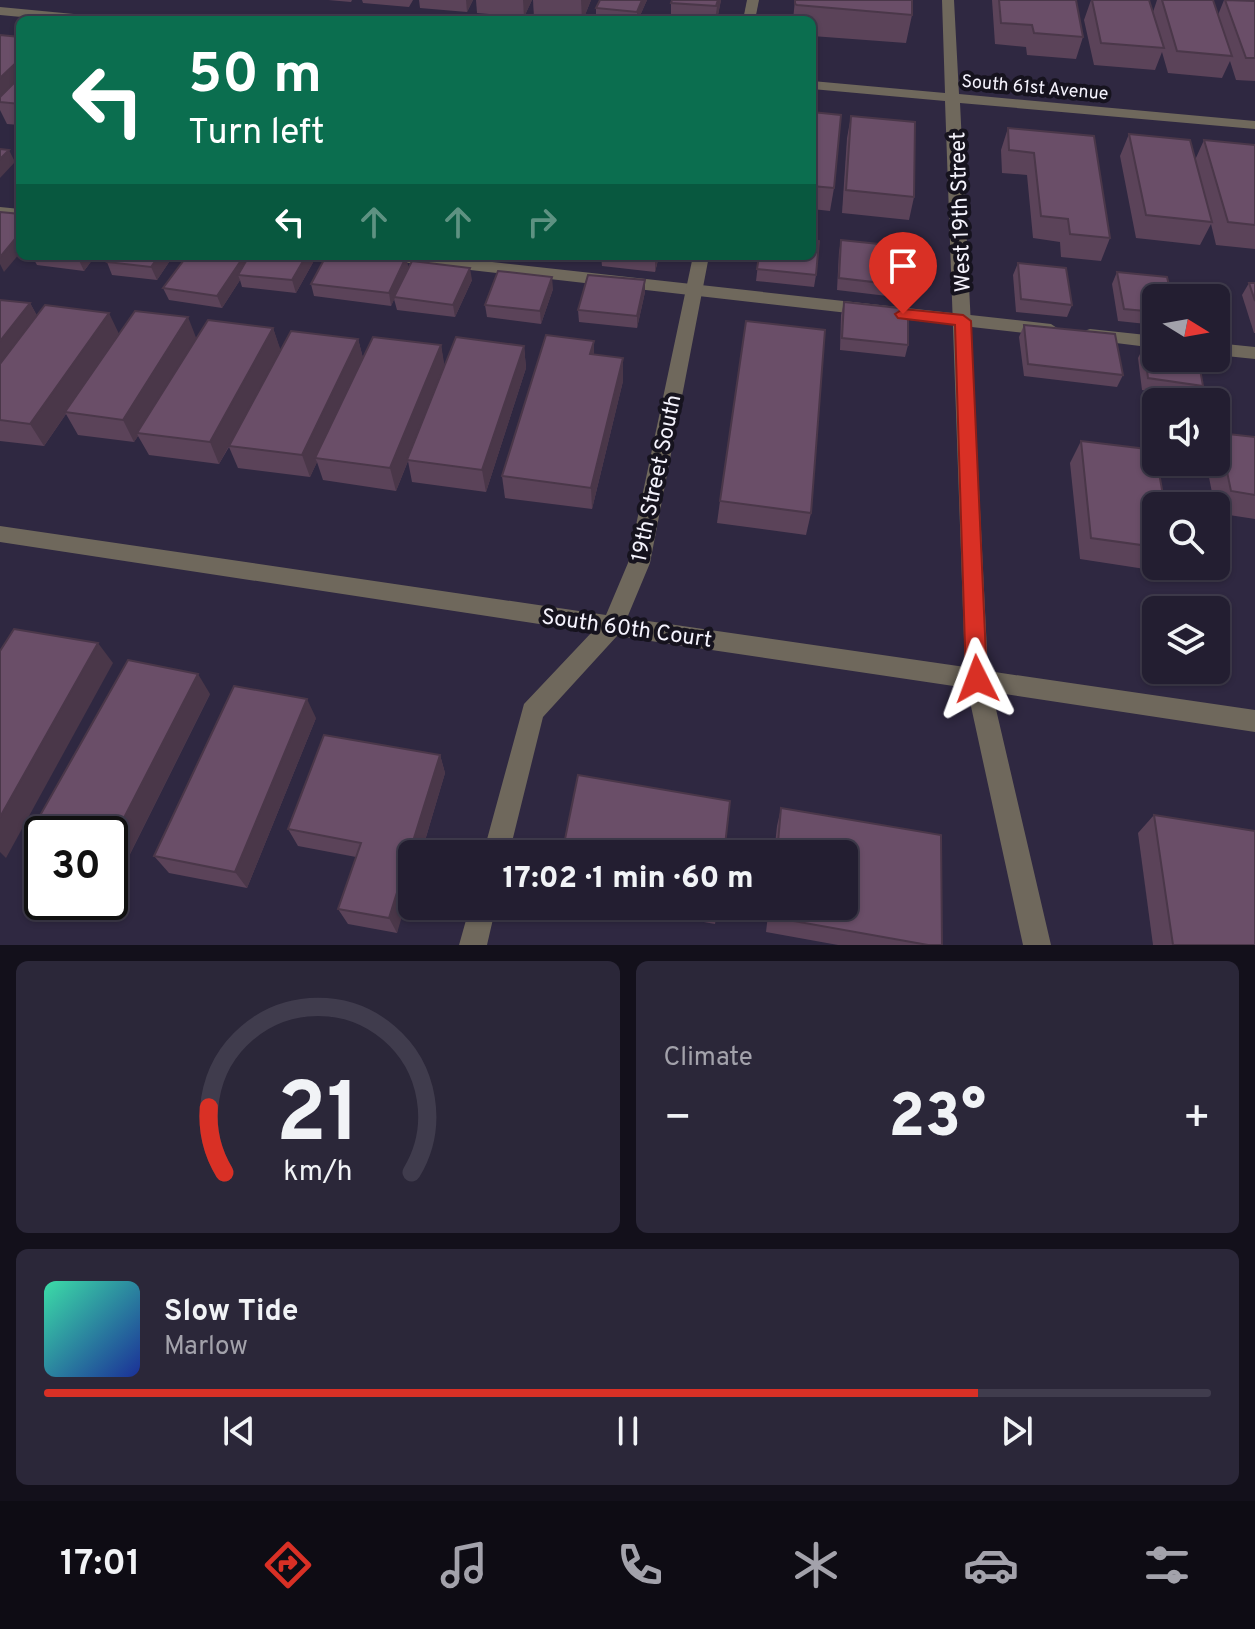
<!DOCTYPE html>
<meta charset="utf-8">
<style>
:root{--surface:#231e31;--page:#2b2739;--text:#f1f3f6;--muted:#a3a2ab;--line:#403c4d;--accent:#d93025}
body{margin:0;font-family:Overpass,sans-serif;background:var(--page);color:var(--text);height:100vh;display:flex;flex-direction:column;font-size:30px;white-space:nowrap}
*{box-sizing:border-box;margin:0}
p{font-size:26px;color:var(--muted)}
.icon{flex:none;width:44px;height:44px;fill:none;stroke:currentColor;stroke-width:2;stroke-linecap:round;stroke-linejoin:round}
.map{position:relative;height:945px;overflow:hidden}
.details{display:flex;flex-direction:column;gap:16px;padding:16px;background:#13101b;flex:1}
.details>*{flex:none}
.banner{position:absolute;left:16px;top:16px;width:800px;height:244px;border-radius:12px;box-shadow:0 2px 6px #0004,0 0 0 2px var(--line);background:#0b6e4f;color:#fff;overflow:hidden}
.needle{width:52px;rotate:101deg}
.tools{position:absolute;left:1142px;top:284px;display:grid;gap:16px}
.tools a{display:grid;place-items:center;width:88px;height:88px;border-radius:12px;background:var(--surface);box-shadow:0 2px 6px #0004,0 0 0 2px var(--line);font-size:40px}
.speed{position:absolute;left:24px;top:816px;display:flex;gap:16px;font-size:40px;font-weight:700;text-align:center}
.speed>*{display:grid;place-content:center;width:104px;height:104px;border-radius:50%;background:var(--surface);box-shadow:0 2px 6px #0004,0 0 0 2px var(--line);line-height:1}
.speed .limit{border:4px solid #111;border-radius:12px;background:#fff;color:#111}
.pin{position:absolute;display:grid;place-items:center;width:68px;height:68px;color:#fff;margin:-82px -34px;border-radius:50% 50% 50% 0;rotate:-45deg;box-shadow:0 0 8px #0007}
.pin .icon{rotate:45deg}
.me{position:absolute;width:88px;margin:-44px;rotate:357deg;stroke-linejoin:round;filter:drop-shadow(0 0 6px #0008)}
.turn{display:flex;align-items:center;gap:28px;height:168px;padding:0 40px;font-size:36px}
.turn .icon{width:104px;height:104px;stroke-width:2.5}
.turn b{display:block;font-size:56px;line-height:68px}
.lanes{display:flex;align-items:center;height:76px;padding:0 40px;background:#0003;justify-content:center;gap:40px;direction:ltr}
.lanes .off{opacity:.35}
.big{font-size:60px;font-weight:800;line-height:1.1}
.details .widget{flex:1;display:flex;flex-direction:column;justify-content:center;gap:12px;min-width:0;padding:0 28px;border-radius:12px;background:var(--page)}
.details .dial{align-items:center;gap:0}
.dial svg{height:208px;overflow:visible;fill:none;stroke:var(--line);stroke-width:7;stroke-linecap:round;text-anchor:middle}
.dial text{fill:var(--text);stroke:none}
.song{display:flex;align-items:center;gap:24px}
.cover{width:96px;height:96px;border-radius:12px;background:linear-gradient(135deg,hsl(160 70% 55%),hsl(230 70% 35%))}
.played{height:8px;border-radius:4px;background:linear-gradient(90deg,var(--accent) 80%,var(--line) 80%)}
.keys{display:flex;justify-content:space-around;direction:ltr}
.heat{display:flex;justify-content:space-between;align-items:center;font-size:44px;direction:ltr}
.details .tiles{flex:1;display:grid;gap:16px;grid-template-columns:1fr 1fr}
.widget:last-child{grid-column:span 2}
.trip{position:absolute;left:398px;top:840px;width:460px;height:80px;border-radius:12px;background:var(--surface);box-shadow:0 2px 6px #0004,0 0 0 2px var(--line);font-weight:800;line-height:80px;text-align:center}
.menu{display:flex;height:128px;justify-content:space-around;align-items:center;background:#0e0c14;color:var(--muted)}
.menu .icon{width:56px;height:56px}
.menu .active{color:var(--accent)}
.menu b{font-size:36px;color:var(--text)}
.map>svg:first-child{display:block}
.lines{fill:none;stroke-linecap:round;stroke-linejoin:round}
.lane{fill:#6f685c;fill-rule:evenodd}
.street{fill:#6f685c;fill-rule:evenodd}
.wall{fill:#5b4359}
.shaded-wall{fill:#4a3749}
.building{fill:#6a4e68;stroke:#4a3749;stroke-width:2}
.route{fill:#d93025;stroke:#8d1f18;stroke-width:2}
.labels{text-anchor:middle;stroke-width:8;stroke-linejoin:round;paint-order:stroke}
.far-street-label{font-size:18px;fill:#f5f3fd;stroke:#16131e}
.street-label{font-size:22px;fill:#f5f3fd;stroke:#16131e}
</style>
<div class="map">
<svg width="1255" height="945" viewBox="0 0 1255 945">
<rect width="100%" height="100%" fill="#2f2841"/>
<g class="lines">
<g class="lane">
<path d="M 0,207 L 20,209 L 20,219 L 0,217 Z"/>
<path d="M 383,256 L 439,256 L 1051,324 L 1060,330 L 1051,336 L 391,261 Z"/>
<path d="M 1090,329 L 1156,336 L 1156,348 L 1084,339 L 1081,335 L 1084,331 Z"/>
<path d="M 1216,343 L 1255,347 L 1255,359 L 1216,355 Z"/>
</g>
<g class="street">
<path d="M 747,0 L 759,0 L 755,20 L 743,20 Z"/>
<path d="M 942,0 L 954,0 L 959,94 L 1255,121 L 1255,129 L 960,103 L 988,671 L 1255,710 L 1255,732 L 992,692 L 1051,945 L 1023,945 L 967,688 L 617,636 L 543,717 L 509,854 L 483,854 L 524,704 L 592,632 L 0,542 L 0,526 L 606,615 L 628,563 L 693,256 L 709,256 L 650,563 L 627,618 L 965,667 L 945,101 L 812,89 L 812,81 L 945,93 Z"/>
<path d="M 0,7 L 95,16 L 101,20 L 54,20 L 0,15 Z"/>
<path d="M 470,906 L 496,906 L 487,945 L 459,945 Z"/>
</g>
</g>
<g class="wall">
<path d="M 328,0 L 352,0 L 351,2 Z"/>
<path d="M 362,0 L 413,0 L 409,7 L 363,3 Z"/>
<path d="M 419,0 L 473,0 L 467,12 L 420,8 Z"/>
<path d="M 476,0 L 532,0 L 524,17 L 477,13 Z"/>
<path d="M 533,0 L 591,0 L 583,20 L 534,18 Z"/>
<path d="M 647,0 L 638,20 L 596,20 L 596,8 Z"/>
<path d="M 721,0 L 717,20 L 671,20 L 671,3 Z"/>
<path d="M 795,0 L 912,15 L 906,43 L 812,36 L 812,20 L 793,20 Z"/>
<path d="M 992,0 L 999,0 L 1083,37 L 1076,59 L 1027,55 L 1026,47 L 995,44 Z"/>
<path d="M 1091,0 L 1149,0 L 1153,12 L 1157,0 L 1213,0 L 1218,15 L 1224,0 L 1255,1 L 1255,81 L 1236,80 L 1230,61 L 1222,78 L 1168,73 L 1162,52 L 1155,70 L 1094,65 L 1084,20 Z"/>
<path d="M 0,35 L 20,37 L 20,125 L 7,124 L 0,110 Z"/>
<path d="M 812,112 L 834,188 L 830,211 L 812,209 Z"/>
<path d="M 851,116 L 914,197 L 909,220 L 842,213 L 847,138 Z"/>
<path d="M 1008,128 L 1094,136 L 1110,238 L 1101,261 L 1061,257 L 1060,242 L 1033,238 L 1027,175 L 1002,173 L 1001,150 Z"/>
<path d="M 1129,134 L 1195,160 L 1204,140 L 1255,145 L 1255,249 L 1216,245 L 1211,224 L 1200,245 L 1136,238 L 1120,156 Z"/>
<path d="M 841,240 L 908,286 L 904,298 L 837,290 L 839,252 Z"/>
<path d="M 32,256 L 95,256 L 84,271 L 37,265 Z"/>
<path d="M 173,256 L 157,280 L 112,275 L 107,262 Z"/>
<path d="M 553,256 L 581,256 L 580,260 Z"/>
<path d="M 601,256 L 659,256 L 655,272 L 602,266 Z"/>
<path d="M 759,256 L 816,275 L 814,287 L 756,281 Z"/>
<path d="M 316,257 L 296,293 L 242,287 L 240,280 L 222,308 L 169,300 L 163,288 Z"/>
<path d="M 1018,263 L 1072,305 L 1067,317 L 1016,312 L 1013,275 Z"/>
<path d="M 409,268 L 472,280 L 455,317 L 397,310 L 394,299 L 391,306 L 314,296 L 311,284 Z"/>
<path d="M 1117,272 L 1156,298 L 1156,325 L 1118,321 L 1112,284 Z"/>
<path d="M 645,280 L 645,292 L 637,328 L 579,322 L 578,310 Z"/>
<path d="M 1249,283 L 1255,283 L 1255,333 L 1254,333 L 1242,295 Z"/>
<path d="M 553,289 L 541,324 L 487,317 L 485,305 Z"/>
<path d="M 0,300 L 30,303 L 37,316 L 119,334 L 197,338 L 273,328 L 280,350 L 358,339 L 363,358 L 441,345 L 444,366 L 524,346 L 526,368 L 486,492 L 412,482 L 408,461 L 396,491 L 323,480 L 317,462 L 310,477 L 238,468 L 229,447 L 219,464 L 149,455 L 138,436 L 134,442 L 78,435 L 66,414 L 44,446 L 0,441 Z"/>
<path d="M 844,302 L 908,345 L 905,357 L 840,350 L 841,315 Z"/>
<path d="M 1024,325 L 1123,375 L 1117,387 L 1024,376 L 1019,337 Z"/>
<path d="M 1144,346 L 1203,386 L 1196,398 L 1142,390 L 1138,358 Z"/>
<path d="M 623,381 L 592,509 L 505,498 L 502,476 Z"/>
<path d="M 1219,433 L 1255,437 L 1255,519 L 1216,513 L 1206,462 L 1216,462 L 1216,438 Z"/>
<path d="M 1081,441 L 1156,506 L 1156,566 L 1161,566 L 1158,571 L 1080,559 L 1070,463 Z"/>
<path d="M 720,501 L 811,513 L 806,535 L 717,523 Z"/>
<path d="M 210,694 L 126,862 L 110,858 L 110,834 L 42,834 L 42,837 L 33,828 Z"/>
<path d="M 316,718 L 247,888 L 169,873 L 154,856 Z"/>
<path d="M 440,755 L 445,773 L 421,854 L 412,854 L 397,933 L 348,924 L 338,909 L 356,857 L 298,846 L 288,829 Z"/>
<path d="M 781,808 L 941,835 L 942,945 L 838,945 L 766,932 L 769,906 L 844,906 L 844,854 L 774,854 L 777,826 Z"/>
<path d="M 1154,815 L 1255,945 L 1153,945 L 1138,833 Z"/>
<path d="M 614,906 L 718,906 L 715,924 Z"/>
</g>
<g class="shaded-wall">
<path d="M 466,0 L 473,0 L 467,12 Z"/>
<path d="M 523,0 L 532,0 L 524,17 Z"/>
<path d="M 581,0 L 591,0 L 583,20 L 582,20 Z"/>
<path d="M 642,0 L 647,0 L 638,20 L 637,20 L 637,12 Z"/>
<path d="M 718,0 L 721,0 L 717,20 L 715,20 Z"/>
<path d="M 20,59 L 20,91 L 0,102 L 0,78 Z"/>
<path d="M 9,150 L 15,162 L 0,178 L 0,159 Z"/>
<path d="M 20,233 L 20,253 L 4,272 L 0,264 L 0,257 Z"/>
<path d="M 80,256 L 95,256 L 84,271 L 78,258 Z"/>
<path d="M 159,256 L 173,256 L 157,280 L 151,267 Z"/>
<path d="M 244,256 L 256,256 L 238,275 L 240,280 L 222,308 L 217,296 Z"/>
<path d="M 306,256 L 315,256 L 316,257 L 296,293 L 292,280 Z"/>
<path d="M 656,256 L 659,256 L 655,272 L 655,260 Z"/>
<path d="M 406,257 L 409,269 L 391,306 L 389,293 Z"/>
<path d="M 470,268 L 472,280 L 455,317 L 453,305 Z"/>
<path d="M 552,277 L 553,289 L 541,324 L 540,311 Z"/>
<path d="M 645,280 L 645,292 L 637,328 L 637,316 Z"/>
<path d="M 30,303 L 43,326 L 0,382 L 0,341 Z"/>
<path d="M 109,313 L 120,336 L 65,412 L 66,414 L 44,446 L 30,424 Z"/>
<path d="M 188,317 L 197,340 L 137,433 L 138,436 L 134,442 L 123,420 Z"/>
<path d="M 273,328 L 281,351 L 219,464 L 210,442 Z"/>
<path d="M 358,339 L 364,362 L 315,458 L 317,462 L 310,477 L 302,455 Z"/>
<path d="M 594,341 L 594,364 L 590,354 Z"/>
<path d="M 441,345 L 445,368 L 396,491 L 390,468 Z"/>
<path d="M 524,346 L 526,368 L 486,492 L 482,470 Z"/>
<path d="M 623,358 L 623,381 L 592,509 L 591,488 Z"/>
<path d="M 98,643 L 113,663 L 6,858 L 0,852 L 0,817 Z"/>
<path d="M 198,674 L 210,694 L 126,862 L 110,845 Z"/>
<path d="M 307,699 L 316,718 L 247,888 L 235,872 Z"/>
<path d="M 440,755 L 445,773 L 421,854 L 412,854 L 412,883 L 397,933 L 389,918 Z"/>
</g>
<g class="building">
<path d="M 600,0 L 642,0 L 637,12 L 596,8 Z"/>
<path d="M 672,0 L 718,0 L 716,6 L 671,3 Z"/>
<path d="M 795,0 L 912,0 L 912,15 L 797,5 L 795,4 Z"/>
<path d="M 999,0 L 1076,0 L 1083,37 L 1034,33 L 1032,25 L 1001,23 Z"/>
<path d="M 1092,0 L 1149,0 L 1164,48 L 1101,43 Z"/>
<path d="M 1162,0 L 1213,0 L 1232,56 L 1177,51 Z"/>
<path d="M 1225,0 L 1255,1 L 1255,58 L 1246,58 Z"/>
<path d="M 0,35 L 20,37 L 20,59 L 0,78 Z"/>
<path d="M 20,77 L 20,104 L 0,102 L 0,97 Z"/>
<path d="M 812,112 L 841,115 L 834,188 L 812,186 Z"/>
<path d="M 851,116 L 915,122 L 914,197 L 846,190 Z"/>
<path d="M 1008,128 L 1094,136 L 1110,238 L 1070,234 L 1068,219 L 1041,216 L 1034,153 L 1009,150 Z"/>
<path d="M 1129,134 L 1190,140 L 1212,222 L 1146,215 Z"/>
<path d="M 1204,140 L 1255,145 L 1255,225 L 1228,222 Z"/>
<path d="M 0,149 L 9,150 L 0,159 Z"/>
<path d="M 0,212 L 20,214 L 20,233 L 0,257 Z"/>
<path d="M 812,240 L 819,241 L 816,275 L 757,269 L 759,256 L 812,256 Z"/>
<path d="M 841,240 L 907,247 L 908,286 L 839,278 Z"/>
<path d="M 58,256 L 80,256 L 78,258 Z"/>
<path d="M 111,256 L 159,256 L 151,267 L 107,262 Z"/>
<path d="M 187,256 L 244,256 L 217,296 L 163,288 Z"/>
<path d="M 249,256 L 306,256 L 292,280 L 238,275 Z"/>
<path d="M 326,256 L 400,256 L 406,257 L 389,293 L 311,284 Z"/>
<path d="M 622,256 L 656,256 L 655,260 Z"/>
<path d="M 412,261 L 470,268 L 453,305 L 394,297 Z"/>
<path d="M 1018,263 L 1066,268 L 1072,305 L 1021,299 Z"/>
<path d="M 498,271 L 552,277 L 540,311 L 485,305 Z"/>
<path d="M 1117,272 L 1167,277 L 1172,298 L 1156,298 L 1156,312 L 1124,309 Z"/>
<path d="M 588,275 L 645,280 L 637,316 L 578,310 Z"/>
<path d="M 1249,283 L 1255,283 L 1255,301 Z"/>
<path d="M 0,300 L 30,303 L 0,341 Z"/>
<path d="M 844,302 L 908,309 L 908,345 L 842,338 Z"/>
<path d="M 45,305 L 109,313 L 30,424 L 0,420 L 0,364 Z"/>
<path d="M 135,311 L 188,317 L 123,420 L 65,412 Z"/>
<path d="M 208,320 L 273,328 L 210,442 L 137,433 Z"/>
<path d="M 746,321 L 825,330 L 811,513 L 720,501 Z"/>
<path d="M 1024,325 L 1115,334 L 1123,375 L 1028,364 Z"/>
<path d="M 291,331 L 358,339 L 302,455 L 229,446 Z"/>
<path d="M 546,335 L 594,341 L 590,354 L 623,358 L 591,488 L 502,476 Z"/>
<path d="M 373,337 L 441,345 L 390,468 L 315,458 Z"/>
<path d="M 456,337 L 524,346 L 482,470 L 407,460 Z"/>
<path d="M 1144,346 L 1156,348 L 1156,358 L 1198,358 L 1203,386 L 1148,378 Z"/>
<path d="M 1219,433 L 1255,437 L 1255,495 L 1231,491 Z"/>
<path d="M 1081,441 L 1155,450 L 1156,462 L 1157,462 L 1165,506 L 1156,506 L 1156,547 L 1091,538 Z"/>
<path d="M 14,629 L 98,643 L 0,817 L 0,651 Z"/>
<path d="M 128,660 L 198,674 L 110,845 L 110,834 L 58,834 L 33,828 Z"/>
<path d="M 234,686 L 307,699 L 235,872 L 154,856 Z"/>
<path d="M 324,735 L 440,755 L 389,918 L 338,909 L 361,843 L 288,829 Z"/>
<path d="M 578,775 L 730,801 L 724,854 L 562,854 Z"/>
<path d="M 781,808 L 941,835 L 942,945 L 928,945 L 771,917 L 772,906 L 844,906 L 844,854 L 777,854 Z"/>
<path d="M 1154,815 L 1255,831 L 1255,945 L 1173,945 Z"/>
<path d="M 702,906 L 718,906 L 718,909 Z"/>
</g>
<path class="route" d="M 903,309 L 963,315 L 971,321 L 987,679 L 984,685 L 977,688 L 969,685 L 966,679 L 955,325 L 898,318 L 895,314 Z"/>
<g class="labels">
<g class="far-street-label">
<text transform="translate(1035 87) rotate(5)" y="6">South 61st Avenue</text>
</g>
<g class="street-label">
<text transform="translate(959 212) rotate(-92)" y="8">West 19th Street</text>
<text transform="translate(655 478) rotate(-78)" y="8">19th Street South</text>
<text transform="translate(627 627) rotate(8)" y="8">South 60th Court</text>
</g>
</g>
</svg>
<div class="tools">
<a><svg class="needle" viewBox="-14 -14 28 28"><path d="M0-13l5 13h-10z" fill="#e53935"/><path d="M0 13l5-13h-10z" fill="#a3a2ab"/></svg></a>
<a><svg class="icon" aria-label="sound" viewBox="0 0 24 24"><path d="M4 9h4l5-4v14l-5-4H4zM17 9q2 3 0 6"/></svg></a>
<a><svg class="icon" aria-label="search" viewBox="0 0 24 24"><circle cx="10" cy="10" r="6"/><path d="M15 15l6 6"/></svg></a>
<a><svg class="icon" aria-label="layers" viewBox="0 0 24 24"><path d="M12 4l9 5-9 5-9-5zM3 14l9 5 9-5"/></svg></a>
</div>
<div class="speed"><div class="limit">30</div></div>
<div class="pin" style="left:903px;top:314px;background:#d93025"><svg class="icon" aria-label="arrive" viewBox="0 0 24 24"><path d="M6 21V4h12l-3 4 3 4H6"/></svg></div>
<svg class="me" style="left:977px;top:679px" viewBox="-20 -20 40 40"><path d="M0-17L14 15 0 8-14 15z" fill="#d93025" stroke="#fff" stroke-width="4"/></svg>
<div class="trip">17:02 · 1 min · 60 m</div>
<div class="banner">
<div class="turn"><svg class="icon" aria-label="left" viewBox="0 0 24 24"><path d="M17 20v-9H6M10 6l-5 5 5 5"/></svg><div><b>50 m</b>Turn left</div></div>
<div class="lanes"><svg class="icon" aria-label="left" viewBox="0 0 24 24"><path d="M17 20v-9H6M10 6l-5 5 5 5"/></svg><svg class="icon off" aria-label="ahead" viewBox="0 0 24 24"><path d="M12 20V5M6 11l6-6 6 6"/></svg><svg class="icon off" aria-label="ahead" viewBox="0 0 24 24"><path d="M12 20V5M6 11l6-6 6 6"/></svg><svg class="icon off" aria-label="right" viewBox="0 0 24 24"><path d="M7 20v-9h11M14 6l5 5-5 5"/></svg></div>
</div>
</div>
<section class="details">
<div class="tiles">
<div class="widget dial"><svg viewBox="0 0 100 80">
<path d="M14 69A42 42 0 1 1 86 69"/>
<path d="M14 69A42 42 0 0 1 8 44" stroke="#d93025"/>
<text x="50" y="56" font-size="32" font-weight="700">21</text>
<text x="50" y="72" font-size="11">km/h</text>
</svg></div>
<div class="widget"><p>Climate</p>
<div class="heat"><a>−</a><b class="big">23°</b><a>+</a></div>
</div>
<div class="widget">
<div class="song"><i class="cover"></i><div><b>Slow Tide</b><p>Marlow</p></div></div>
<div class="played"></div>
<div class="keys"><svg class="icon" aria-label="previous" viewBox="0 0 24 24"><path d="M18 5L8 12l10 7zM5 5v14"/></svg><svg class="icon" aria-label="pause" viewBox="0 0 24 24"><path d="M8 5v14M16 5v14"/></svg><svg class="icon" aria-label="next" viewBox="0 0 24 24"><path d="M6 5l10 7-10 7zM19 5v14"/></svg></div>
</div>
</div>
</section>
<nav class="menu">
<b>17:01</b>
<svg class="icon active" aria-label="directions" viewBox="0 0 24 24"><path d="M12 3l9 9-9 9-9-9zM9 14v-3h6M13 9l2 2-2 2"/></svg>
<svg class="icon" aria-label="music" viewBox="0 0 24 24"><path d="M9 18V5l10-2v13"/><circle cx="6" cy="18" r="3"/><circle cx="16" cy="16" r="3"/></svg>
<svg class="icon" aria-label="phone" viewBox="0 0 24 24"><path d="M5 4h4l2 5-3 2q2 4 5 5l2-3 5 2v4C11 20 4 13 5 4z"/></svg>
<svg class="icon" aria-label="climate" viewBox="0 0 24 24"><path d="M12 3v18M4 7l16 10M4 17L20 7"/></svg>
<svg class="icon" aria-label="car" viewBox="0 0 24 24"><path d="M5 17H2v-5l4-1 3-4h7l3 4 3 1v5h-3M9 17h6M6 11h13"/><circle cx="7" cy="17" r="2"/><circle cx="17" cy="17" r="2"/></svg>
<svg class="icon" aria-label="filters" viewBox="0 0 24 24"><path d="M4 7h16M4 17h16"/><circle cx="9" cy="7" r="2"/><circle cx="15" cy="17" r="2"/></svg>
</nav>
